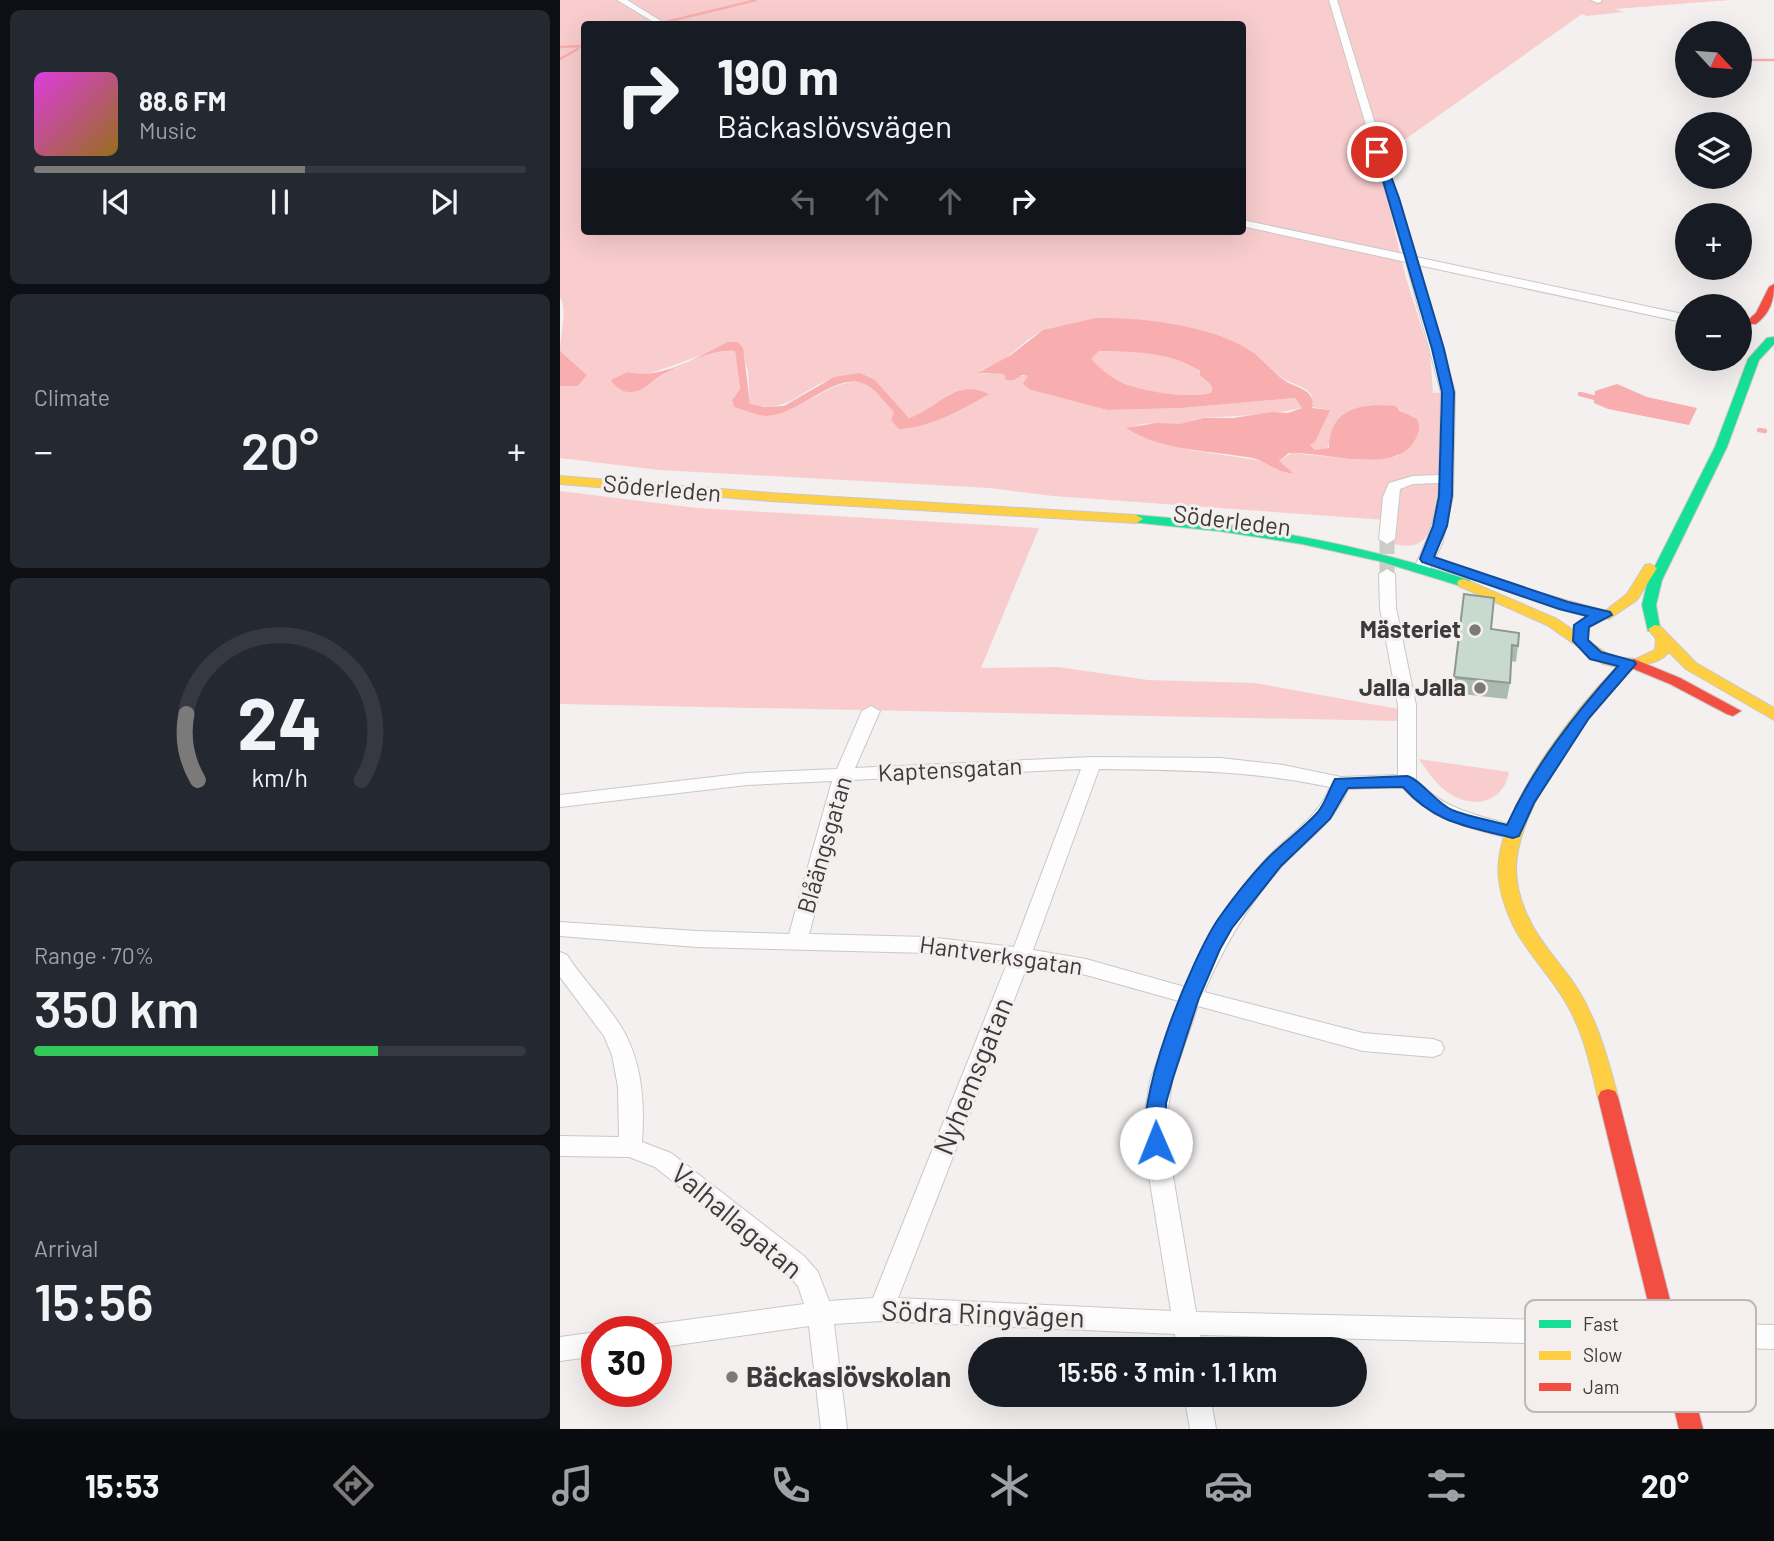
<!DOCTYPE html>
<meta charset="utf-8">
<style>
:root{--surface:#171b24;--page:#242831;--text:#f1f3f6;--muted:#9ea1a6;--line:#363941;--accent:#7c7a79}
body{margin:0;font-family:Barlow,sans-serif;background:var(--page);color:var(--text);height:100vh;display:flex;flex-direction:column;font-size:26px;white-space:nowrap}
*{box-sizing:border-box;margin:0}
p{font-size:23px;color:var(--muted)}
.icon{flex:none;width:38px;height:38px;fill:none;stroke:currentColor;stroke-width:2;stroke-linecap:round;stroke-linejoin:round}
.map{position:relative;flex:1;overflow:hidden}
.sheet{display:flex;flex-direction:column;gap:10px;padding:10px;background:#0d0f14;width:560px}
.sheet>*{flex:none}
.top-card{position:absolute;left:21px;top:21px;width:665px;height:214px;border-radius:7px;box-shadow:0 7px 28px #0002;background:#171b24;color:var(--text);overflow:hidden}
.needle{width:46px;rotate:116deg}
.buttons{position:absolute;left:1115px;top:21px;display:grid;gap:14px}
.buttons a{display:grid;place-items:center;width:77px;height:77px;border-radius:50%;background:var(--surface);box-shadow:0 7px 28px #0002;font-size:35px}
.speed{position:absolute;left:21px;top:1316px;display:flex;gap:14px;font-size:35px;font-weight:700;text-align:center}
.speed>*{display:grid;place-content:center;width:91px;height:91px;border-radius:50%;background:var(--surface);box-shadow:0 7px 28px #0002;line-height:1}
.speed .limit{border:10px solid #d22;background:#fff;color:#111}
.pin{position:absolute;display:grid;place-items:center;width:60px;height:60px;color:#fff;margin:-30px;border:4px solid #fff;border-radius:50%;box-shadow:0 2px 7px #0007}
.me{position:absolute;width:77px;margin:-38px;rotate:359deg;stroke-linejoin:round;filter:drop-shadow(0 0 5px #0008)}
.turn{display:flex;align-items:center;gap:24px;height:147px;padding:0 21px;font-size:32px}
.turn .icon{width:91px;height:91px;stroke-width:2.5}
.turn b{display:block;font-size:49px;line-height:60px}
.lanes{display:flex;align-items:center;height:66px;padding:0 21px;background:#0003;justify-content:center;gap:35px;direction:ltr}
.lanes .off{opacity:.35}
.big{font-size:52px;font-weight:600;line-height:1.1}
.sheet .tile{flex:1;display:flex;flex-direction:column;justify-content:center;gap:10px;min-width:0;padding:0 24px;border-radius:10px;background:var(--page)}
.sheet .dial{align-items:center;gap:0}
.dial svg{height:182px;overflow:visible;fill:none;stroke:var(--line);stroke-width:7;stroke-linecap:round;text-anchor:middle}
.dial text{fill:var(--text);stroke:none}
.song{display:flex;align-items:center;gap:21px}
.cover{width:84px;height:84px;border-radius:10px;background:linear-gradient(135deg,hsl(300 70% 55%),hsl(40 70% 35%))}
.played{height:7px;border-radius:4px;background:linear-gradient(90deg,var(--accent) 55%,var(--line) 55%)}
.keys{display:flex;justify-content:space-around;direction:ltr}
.heat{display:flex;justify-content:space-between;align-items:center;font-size:38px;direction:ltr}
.charge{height:10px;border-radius:5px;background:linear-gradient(90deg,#34c759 70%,var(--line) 0)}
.trip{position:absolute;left:408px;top:1337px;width:399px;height:70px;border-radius:35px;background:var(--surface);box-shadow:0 7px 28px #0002;font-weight:600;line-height:70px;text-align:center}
.menu{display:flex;height:112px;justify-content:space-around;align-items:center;background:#090b0e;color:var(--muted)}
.menu .icon{width:49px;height:49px}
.menu .selected{color:var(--accent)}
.menu b{font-size:32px;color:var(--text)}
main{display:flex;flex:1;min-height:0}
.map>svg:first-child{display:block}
.green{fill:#f9cdcd;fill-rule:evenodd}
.water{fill:#f8aeaf;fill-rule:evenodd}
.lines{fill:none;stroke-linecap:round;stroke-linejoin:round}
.stream-far1{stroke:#f8aeaf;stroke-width:2.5}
.stream{stroke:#f8aeaf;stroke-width:4.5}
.street-tunnel{stroke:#cecccb;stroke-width:15;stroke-dasharray:15 7;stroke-linecap:butt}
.street-casing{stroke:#cac8c7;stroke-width:2}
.fast-casing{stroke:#cac8c7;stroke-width:2}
.slow-casing{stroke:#cac8c7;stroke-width:2}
.jam-casing{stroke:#cac8c7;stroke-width:2}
.street{fill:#fdfdfd;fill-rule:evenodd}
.fast{fill:#16e098;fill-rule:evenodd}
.slow{fill:#ffcf43;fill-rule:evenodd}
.jam{fill:#f24e42;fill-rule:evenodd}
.wall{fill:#acbbb0}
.building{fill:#c8d9cd;stroke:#8c9890;stroke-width:2}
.route{fill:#1a73e8;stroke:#114b97;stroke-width:2}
.poi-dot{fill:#7c7a79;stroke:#f4efee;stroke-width:2.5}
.labels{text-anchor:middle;stroke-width:6;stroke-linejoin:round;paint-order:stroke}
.street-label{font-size:24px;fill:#3c3a3a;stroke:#f4efee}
.poi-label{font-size:24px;font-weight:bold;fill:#3c3a3a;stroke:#f4efee;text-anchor:end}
.near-street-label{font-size:28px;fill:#3c3a3a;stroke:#f4efee}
.near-poi-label{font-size:28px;font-weight:bold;fill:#3c3a3a;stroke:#f4efee;text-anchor:start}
.key{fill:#f4efee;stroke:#bdb9b8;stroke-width:2}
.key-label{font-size:19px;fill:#3c3a3a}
</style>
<main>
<section class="sheet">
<div class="tile">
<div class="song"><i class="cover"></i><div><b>88.6 FM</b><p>Music</p></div></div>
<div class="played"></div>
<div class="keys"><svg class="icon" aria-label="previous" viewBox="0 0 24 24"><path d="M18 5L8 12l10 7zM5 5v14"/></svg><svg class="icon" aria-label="pause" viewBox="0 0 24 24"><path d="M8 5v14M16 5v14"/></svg><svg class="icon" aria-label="next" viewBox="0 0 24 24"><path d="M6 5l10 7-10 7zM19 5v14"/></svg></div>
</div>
<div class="tile"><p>Climate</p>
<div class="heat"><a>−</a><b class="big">20°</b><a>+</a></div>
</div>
<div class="tile dial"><svg viewBox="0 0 100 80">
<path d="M14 69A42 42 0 1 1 86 69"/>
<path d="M14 69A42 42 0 0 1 9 40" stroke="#7c7a79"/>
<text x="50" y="56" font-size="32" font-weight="700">24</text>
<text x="50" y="72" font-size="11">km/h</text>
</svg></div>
<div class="tile"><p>Range · 70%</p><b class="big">350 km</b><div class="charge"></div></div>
<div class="tile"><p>Arrival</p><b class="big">15:56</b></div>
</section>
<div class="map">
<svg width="1214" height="1429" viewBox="0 0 1214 1429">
<rect width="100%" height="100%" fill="#f3f0ef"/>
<g class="green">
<path d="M 0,0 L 1170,0 L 1055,9 L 1064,12 L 1027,16 L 1022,14 L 830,150 L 812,157 L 824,185 L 846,278 L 870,354 L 873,393 L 888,392 C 885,418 880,528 862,541 C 850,550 834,544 820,540 L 826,520 L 493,496 L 429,488 L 99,470 L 0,458 L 0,386 L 18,386 L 27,375 L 0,351 C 0,333 8,312 0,297 ZM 24,24 L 682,24 L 682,231 L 24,231 ZM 562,320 C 607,321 653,331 692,352 C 703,358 711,370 721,377 C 728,383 750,387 752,397 C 753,400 751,404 752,407 L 770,410 L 750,445 L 755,450 L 767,450 L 768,445 L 836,406 L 843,413 L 838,456 L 800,460 L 732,453 L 719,461 L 728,474 L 703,461 L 630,450 L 569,430 C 584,417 605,428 622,424 C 630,422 636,418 643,418 C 677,416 710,415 742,408 L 735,398 L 622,408 L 547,410 L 471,390 L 468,376 L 459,376 L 454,380 L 444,374 L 422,374 L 421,370 C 446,366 461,339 485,330 C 504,323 541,323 562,320 ZM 178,342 L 188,371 L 190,405 C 231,413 237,391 271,379 C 283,374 302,379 315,380 L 349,418 L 368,412 L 398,388 L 352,428 C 337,415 323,395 305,384 C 281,371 236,416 205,416 C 195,415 184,410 174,407 L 172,400 L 180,389 L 175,351 C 149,349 105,371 85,388 L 68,372 L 83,376 Z"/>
<path d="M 539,351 C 570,352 612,349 638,370 C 643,375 646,382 653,386 L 652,392 C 634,400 579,391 561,382 C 549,376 540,368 530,359 Z"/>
<path d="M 0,491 L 137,508 L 479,528 L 421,668 L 498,667 L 588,680 L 695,683 L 844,710 L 840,721 L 0,704 Z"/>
<path d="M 859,759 L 949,772 C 942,809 903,809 880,786 C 872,778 865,768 859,759 Z"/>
</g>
<g class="water">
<path d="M 536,318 C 583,317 656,326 694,353 C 706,362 715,375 727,382 C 741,389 756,392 752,408 L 770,410 L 755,442 L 750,445 L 755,450 L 769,448 C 770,407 802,403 836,406 L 840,411 L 857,419 C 861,427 859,432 855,440 C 836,476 762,451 729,453 L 719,461 L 733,473 C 721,475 706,461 693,458 C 653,451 601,451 566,428 L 596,423 L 620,424 L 643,418 L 673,418 L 712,412 L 728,413 L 742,408 L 735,398 L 622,408 L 547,410 L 471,390 L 463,384 L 468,376 L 462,375 L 454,380 L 446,380 L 444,374 L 418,373 L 451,355 L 483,330 ZM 539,351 C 574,352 610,351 640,371 L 640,375 L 652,386 L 652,392 C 635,400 579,391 561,382 C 549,376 540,368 531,359 Z"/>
<path d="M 168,342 L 178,342 L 183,348 L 190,404 L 204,407 L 224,406 L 274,377 L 300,373 L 315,380 L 349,418 C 382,407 393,378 429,394 C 403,409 369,428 339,429 L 331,420 L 334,412 C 325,403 315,387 302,383 C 273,373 237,417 205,416 C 195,415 184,410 174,407 L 172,400 L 180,389 L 175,351 C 152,349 123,364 102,375 C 91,381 83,393 69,392 C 61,392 55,386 51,380 L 68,372 C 100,381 139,356 168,342 Z"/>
<path d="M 0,351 L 27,375 L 18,386 L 0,386 Z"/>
<path d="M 1057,384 L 1087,397 L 1137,408 L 1129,425 L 1048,409 L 1034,403 L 1035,391 Z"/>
</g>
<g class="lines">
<g class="stream-far1">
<path d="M 98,24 L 196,0"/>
<path d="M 0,47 L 24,46"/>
<path d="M 0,59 L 18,49"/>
<path d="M 1180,60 L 1185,60"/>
<path d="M 1193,60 L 1214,60"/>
</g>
<g class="stream">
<path d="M 1020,394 L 1040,399"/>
<path d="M 1199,430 L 1205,431"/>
</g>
<path class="street-tunnel" d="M 827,539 L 827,574"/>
<g class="street-casing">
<g id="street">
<path d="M 57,0 L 67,0 L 106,24 L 97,24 Z"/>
<path d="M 769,0 L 777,0 L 856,257 L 1127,315 L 1127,323 L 858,265 L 895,392 L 893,496 L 882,544 L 870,568 L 862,573 L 854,568 C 867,542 878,513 879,483 L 853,484 L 840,489 L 835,539 L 827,544 L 819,539 L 823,497 L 829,483 L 853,476 L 879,475 L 881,392 L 846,262 L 682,226 L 682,220 L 844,254 Z"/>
<path d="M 1031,0 L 1041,0 L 1042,1 L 1038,3 Z"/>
<path d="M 827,569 L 835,574 L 836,608 L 856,705 L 856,780 C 885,811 921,816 960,827 L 963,832 L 960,837 L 953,839 C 912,829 871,820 842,787 L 788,789 C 775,822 744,842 721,867 C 688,905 664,946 644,992 L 803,1033 L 873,1039 L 881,1042 L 884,1048 L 881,1054 L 873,1057 L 803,1051 L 638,1006 L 612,1081 L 607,1118 L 610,1158 L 636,1312 L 1214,1325 L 1214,1349 L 640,1335 L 643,1349 L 617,1349 L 615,1334 L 321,1321 L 274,1324 L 287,1429 L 261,1429 L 249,1326 L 96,1348 L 96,1332 L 85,1332 L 87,1328 L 96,1324 L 244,1304 L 238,1286 L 226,1272 L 95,1167 L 69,1157 L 0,1156 L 0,1136 L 59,1137 L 58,1087 L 52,1055 L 44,1036 L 0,977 L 0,952 L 7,955 C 23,980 44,1000 60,1025 C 82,1059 85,1102 82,1142 L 111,1153 L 244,1256 L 258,1272 L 269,1301 L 313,1298 L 448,961 L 368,953 L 137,947 L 0,936 L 0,922 L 137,931 L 229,934 L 272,781 L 187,785 L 0,807 L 0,795 L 187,773 L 277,769 L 302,711 L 311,706 L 320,711 L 295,768 L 532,757 L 660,758 L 723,765 L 781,777 L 838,775 L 838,705 L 820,608 L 819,574 ZM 521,769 L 454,947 L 368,937 L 249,934 L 291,780 ZM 539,769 C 621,770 689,770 770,787 C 758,818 728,835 706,859 C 672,897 646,940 625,987 L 526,959 L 473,950 ZM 468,964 L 526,975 L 619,1001 L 590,1081 L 584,1118 L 586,1158 L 611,1311 L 338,1298 Z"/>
<path d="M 37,1332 L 37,1356 L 0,1361 L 0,1337 Z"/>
<path d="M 624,1395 L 650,1395 L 656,1429 L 630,1429 Z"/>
</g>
</g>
<g class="fast-casing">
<g id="fast">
<path d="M 1214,337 L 1214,344 L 1199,360 L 1167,447 L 1102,580 L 1096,605 L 1100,628 L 1098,631 L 1088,631 L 1082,605 L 1088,580 L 1155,447 L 1188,359 L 1207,338 Z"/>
<path d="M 576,515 C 690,524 800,544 909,580 L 911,583 L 904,587 L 819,561 L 742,544 L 659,531 L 571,522 L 569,519 Z"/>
</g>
</g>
<g class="slow-casing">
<g id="slow">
<path d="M 0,476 L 210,493 L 576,515 L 583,519 L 576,523 L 210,501 L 0,484 Z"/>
<path d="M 1090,564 L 1097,568 L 1077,600 L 1049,619 L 961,596 L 959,593 L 966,589 L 1045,611 L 1067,594 L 1085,565 Z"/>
<path d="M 904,579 L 997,619 L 1052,657 L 1076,659 L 1095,650 L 1096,639 L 1088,629 L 1095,625 L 1100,626 L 1136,663 L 1214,708 L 1214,720 L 1126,669 L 1109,652 C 1098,665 1085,662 1072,669 C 1067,671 1061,680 1057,684 C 1020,726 957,810 956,868 C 956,887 962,906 971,923 C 983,947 1003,966 1017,988 C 1038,1022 1048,1059 1058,1097 L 1055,1103 L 1048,1105 L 1041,1103 L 1038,1097 C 1030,1064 1023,1030 1005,1001 C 990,975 968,954 954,927 C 944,906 936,883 939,860 C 946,798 1014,710 1057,667 L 1043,664 L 987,625 L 899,586 L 897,583 L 899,580 Z"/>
</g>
</g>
<g class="jam-casing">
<g id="jam">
<path d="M 1214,284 C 1214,301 1210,313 1196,324 L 1188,324 L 1186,322 L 1196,313 L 1209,287 Z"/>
<path d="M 1074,659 L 1120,678 L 1181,711 L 1173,716 L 1167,714 L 1110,684 L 1069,667 L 1066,664 L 1069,661 Z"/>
<path d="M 1048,1089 L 1055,1091 L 1058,1097 L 1143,1429 L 1119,1429 L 1038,1097 L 1041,1091 Z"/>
</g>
</g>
<use href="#street" class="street"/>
<use href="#fast" class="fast"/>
<use href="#slow" class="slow"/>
<use href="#jam" class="jam"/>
</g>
<path class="wall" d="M 904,594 L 931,629 L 958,646 L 956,662 L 951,661 L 950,683 L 947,699 L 892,693 Z"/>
<path class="building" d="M 904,594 L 934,598 L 931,629 L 959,633 L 958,646 L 952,645 L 950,683 L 894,677 Z"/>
<path class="route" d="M 814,150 L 822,152 L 839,198 L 884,349 L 894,392 L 892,496 L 887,526 L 874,557 L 1008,602 L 1050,612 L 1052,615 L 1029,627 L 1028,640 L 1041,652 L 1074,661 L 1076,664 L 1029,718 L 974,803 L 959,836 L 953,838 C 907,826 876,824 843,787 L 788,788 L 770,819 L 721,866 L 672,928 L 660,949 L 639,998 L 613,1078 L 606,1103 L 607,1143 L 604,1150 L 596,1152 L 589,1150 C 569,1109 633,955 659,918 C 674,897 692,874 710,856 C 725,841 744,828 758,812 C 766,802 769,790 775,779 L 847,776 C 860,779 875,802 892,810 C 909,817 929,820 947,825 C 974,766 1015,714 1058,666 L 1030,659 L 1013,641 L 1014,625 L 1027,616 L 999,609 L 862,562 L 860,559 L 873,526 L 879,496 L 882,392 L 872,349 Z"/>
<g class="poi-dot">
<circle cx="915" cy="630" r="7"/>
<circle cx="920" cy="688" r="7"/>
<circle cx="172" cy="1377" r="7"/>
</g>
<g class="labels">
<g class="street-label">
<text transform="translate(102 489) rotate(5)" y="8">Söderleden</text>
<text transform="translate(672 521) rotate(7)" y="8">Söderleden</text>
<text transform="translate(390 770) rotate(-3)" y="8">Kaptensgatan</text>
<text transform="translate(265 845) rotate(-74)" y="8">Blåängsgatan</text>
<text transform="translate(441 956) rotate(8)" y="8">Hantverksgatan</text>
</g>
<g class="poi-label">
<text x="901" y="638">Mästeriet</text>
<text x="906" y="696">Jalla Jalla</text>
</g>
<g class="near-street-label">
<text transform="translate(413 1076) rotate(-68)" y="10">Nyhemsgatan</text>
<text transform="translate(177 1221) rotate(40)" y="10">Valhallagatan</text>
<text transform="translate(423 1314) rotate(2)" y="10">Södra Ringvägen</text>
</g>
<g class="near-poi-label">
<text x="186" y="1387">Bäckaslövskolan</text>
</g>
</g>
<rect x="965" y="1300" width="231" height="112" rx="10" class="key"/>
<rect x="979" y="1320" width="32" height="8" fill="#16e098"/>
<rect x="979" y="1351" width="32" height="9" fill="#ffcf43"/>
<rect x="979" y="1383" width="32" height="8" fill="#f24e42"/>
<g class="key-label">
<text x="1023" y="1331">Fast</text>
<text x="1023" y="1362">Slow</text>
<text x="1023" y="1394">Jam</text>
</g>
</svg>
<div class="buttons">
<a><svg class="needle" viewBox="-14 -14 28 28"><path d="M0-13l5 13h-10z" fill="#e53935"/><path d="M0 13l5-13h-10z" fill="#9ea1a6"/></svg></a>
<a><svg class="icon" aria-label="layers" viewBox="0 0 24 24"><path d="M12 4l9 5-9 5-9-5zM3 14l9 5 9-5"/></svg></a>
<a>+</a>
<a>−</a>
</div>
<div class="speed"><div class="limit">30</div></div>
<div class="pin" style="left:817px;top:152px;background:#d93025"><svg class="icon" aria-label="arrive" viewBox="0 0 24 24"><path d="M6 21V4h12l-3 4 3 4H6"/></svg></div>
<svg class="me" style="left:596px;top:1143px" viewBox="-20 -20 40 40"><circle r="19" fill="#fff"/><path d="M0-13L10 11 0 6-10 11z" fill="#1a73e8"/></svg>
<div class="trip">15:56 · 3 min · 1.1 km</div>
<div class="top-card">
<div class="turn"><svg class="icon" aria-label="right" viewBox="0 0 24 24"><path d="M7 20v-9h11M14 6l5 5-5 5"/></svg><div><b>190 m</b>Bäckaslövsvägen</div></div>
<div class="lanes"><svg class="icon off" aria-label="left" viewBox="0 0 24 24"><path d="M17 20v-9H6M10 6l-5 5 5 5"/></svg><svg class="icon off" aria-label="ahead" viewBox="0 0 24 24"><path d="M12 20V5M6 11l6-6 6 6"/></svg><svg class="icon off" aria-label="ahead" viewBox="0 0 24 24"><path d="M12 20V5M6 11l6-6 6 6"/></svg><svg class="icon" aria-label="right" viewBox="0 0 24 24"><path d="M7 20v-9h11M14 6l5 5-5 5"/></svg></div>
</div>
</div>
</main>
<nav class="menu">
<b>15:53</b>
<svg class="icon selected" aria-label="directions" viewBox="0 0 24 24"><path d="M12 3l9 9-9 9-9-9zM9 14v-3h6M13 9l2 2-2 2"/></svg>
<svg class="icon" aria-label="music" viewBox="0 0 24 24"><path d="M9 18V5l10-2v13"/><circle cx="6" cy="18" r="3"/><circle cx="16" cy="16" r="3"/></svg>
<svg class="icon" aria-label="phone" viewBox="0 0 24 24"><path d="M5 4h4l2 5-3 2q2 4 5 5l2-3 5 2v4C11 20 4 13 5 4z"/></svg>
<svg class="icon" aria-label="climate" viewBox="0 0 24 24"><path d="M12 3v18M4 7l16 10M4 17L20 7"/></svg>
<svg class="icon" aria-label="car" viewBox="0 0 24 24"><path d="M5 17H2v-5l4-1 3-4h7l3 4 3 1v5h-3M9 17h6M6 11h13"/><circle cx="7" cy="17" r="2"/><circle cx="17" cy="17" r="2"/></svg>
<svg class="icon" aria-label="filters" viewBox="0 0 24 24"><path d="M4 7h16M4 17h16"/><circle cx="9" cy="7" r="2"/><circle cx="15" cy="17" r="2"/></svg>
<b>20°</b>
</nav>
